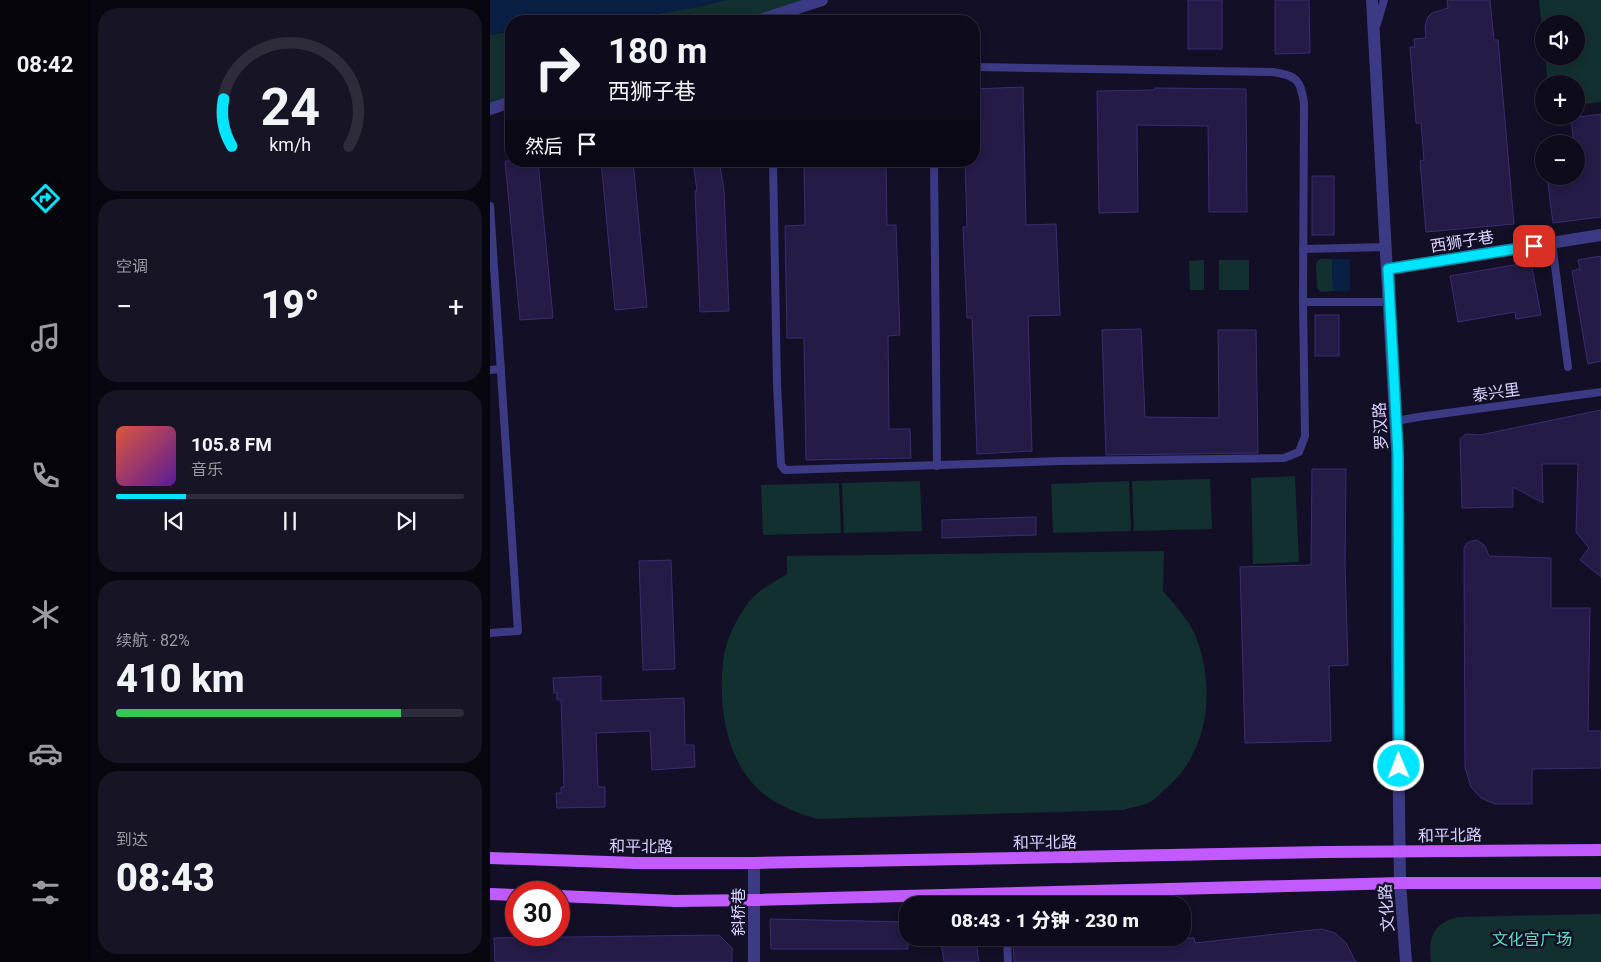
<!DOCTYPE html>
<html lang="zh">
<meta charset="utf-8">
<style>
:root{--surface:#0e0b1c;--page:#171425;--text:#f1f3f6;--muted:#9b9ba3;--line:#2e2b3b;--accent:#00e5ff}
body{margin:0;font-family:Roboto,"Noto Sans SC",sans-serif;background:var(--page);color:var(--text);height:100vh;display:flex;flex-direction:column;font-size:19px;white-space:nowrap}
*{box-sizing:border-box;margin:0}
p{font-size:16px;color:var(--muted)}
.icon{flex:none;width:28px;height:28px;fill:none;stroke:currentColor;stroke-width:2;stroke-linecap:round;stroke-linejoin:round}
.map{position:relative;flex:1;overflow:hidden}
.drawer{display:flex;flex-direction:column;gap:8px;padding:8px;background:#08060f;width:400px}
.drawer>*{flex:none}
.banner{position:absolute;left:15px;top:15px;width:475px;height:152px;border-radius:20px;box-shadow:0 2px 8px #0003,0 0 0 1px var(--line);background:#0e0b1c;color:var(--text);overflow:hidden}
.fabs{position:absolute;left:1045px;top:15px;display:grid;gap:10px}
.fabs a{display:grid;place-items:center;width:50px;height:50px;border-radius:50%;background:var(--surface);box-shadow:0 2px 8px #0003,0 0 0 1px var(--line);font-size:25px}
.speed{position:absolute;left:15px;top:881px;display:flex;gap:10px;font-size:25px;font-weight:700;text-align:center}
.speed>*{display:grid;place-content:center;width:65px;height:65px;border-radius:50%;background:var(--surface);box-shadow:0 2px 8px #0003,0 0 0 1px var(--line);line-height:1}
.speed .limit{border:8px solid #d22;background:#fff;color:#111}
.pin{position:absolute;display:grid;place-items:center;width:42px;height:42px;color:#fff;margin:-21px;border-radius:10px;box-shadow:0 2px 8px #0006}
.me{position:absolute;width:55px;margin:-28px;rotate:359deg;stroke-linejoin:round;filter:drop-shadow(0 0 4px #0008)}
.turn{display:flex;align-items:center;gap:18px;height:105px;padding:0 20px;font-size:22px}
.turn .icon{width:65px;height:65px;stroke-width:2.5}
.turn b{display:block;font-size:35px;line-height:42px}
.then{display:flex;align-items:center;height:48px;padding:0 20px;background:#0003;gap:10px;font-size:19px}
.big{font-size:38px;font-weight:800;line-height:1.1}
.drawer .tile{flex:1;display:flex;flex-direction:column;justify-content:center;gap:8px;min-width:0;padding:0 18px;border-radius:20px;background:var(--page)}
.drawer .dial{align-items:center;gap:0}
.dial svg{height:130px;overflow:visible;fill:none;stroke:var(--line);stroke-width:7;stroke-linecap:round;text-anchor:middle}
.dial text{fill:var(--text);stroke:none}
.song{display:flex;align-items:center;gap:15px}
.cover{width:60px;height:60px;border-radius:8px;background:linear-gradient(135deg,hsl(10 70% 55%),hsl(270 70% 35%))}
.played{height:5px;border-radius:2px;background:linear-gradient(90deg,var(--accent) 20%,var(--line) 20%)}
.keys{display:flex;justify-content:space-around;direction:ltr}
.heat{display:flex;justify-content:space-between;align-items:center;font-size:28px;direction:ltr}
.charge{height:8px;border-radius:4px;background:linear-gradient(90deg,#34c759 82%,var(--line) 0)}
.trip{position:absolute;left:409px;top:896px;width:292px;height:50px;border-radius:20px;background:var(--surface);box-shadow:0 2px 8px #0003,0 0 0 1px var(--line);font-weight:800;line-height:50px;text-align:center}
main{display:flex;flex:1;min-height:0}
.tabs{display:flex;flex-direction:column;width:90px;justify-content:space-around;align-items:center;background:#06040b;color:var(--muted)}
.tabs .icon{width:35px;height:35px}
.tabs .on{color:var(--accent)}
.tabs b{font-size:22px;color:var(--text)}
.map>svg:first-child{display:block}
.green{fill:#12302f}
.water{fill:#0a1f44}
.building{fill:#241b47;stroke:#3b2d73}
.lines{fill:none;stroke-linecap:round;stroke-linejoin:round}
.service{stroke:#3d3a85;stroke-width:8}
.minor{stroke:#3d3a85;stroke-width:12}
.tertiary{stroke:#3d3a85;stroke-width:12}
.primary{stroke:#c25bff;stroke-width:12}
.route-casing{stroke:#0095a6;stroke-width:12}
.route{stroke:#00e5ff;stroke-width:9}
.labels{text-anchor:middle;stroke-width:5;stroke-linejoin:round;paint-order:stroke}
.street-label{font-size:16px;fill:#d9d4ff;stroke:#130f26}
.park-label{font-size:16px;fill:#5fe0c0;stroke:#130f26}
</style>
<main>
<nav class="tabs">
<b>08:42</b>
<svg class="icon on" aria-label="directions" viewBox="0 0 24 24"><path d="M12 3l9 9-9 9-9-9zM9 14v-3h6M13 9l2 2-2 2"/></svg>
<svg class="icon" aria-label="music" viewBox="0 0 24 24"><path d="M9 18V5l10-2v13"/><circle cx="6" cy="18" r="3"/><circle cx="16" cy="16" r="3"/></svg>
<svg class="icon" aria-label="phone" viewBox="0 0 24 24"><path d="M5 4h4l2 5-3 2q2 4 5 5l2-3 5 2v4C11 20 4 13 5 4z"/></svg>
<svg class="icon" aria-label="climate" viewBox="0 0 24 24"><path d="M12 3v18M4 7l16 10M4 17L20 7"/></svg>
<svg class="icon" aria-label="car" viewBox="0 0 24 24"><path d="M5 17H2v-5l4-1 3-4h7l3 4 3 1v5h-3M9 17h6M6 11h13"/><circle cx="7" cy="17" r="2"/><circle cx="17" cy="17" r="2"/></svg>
<svg class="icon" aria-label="filters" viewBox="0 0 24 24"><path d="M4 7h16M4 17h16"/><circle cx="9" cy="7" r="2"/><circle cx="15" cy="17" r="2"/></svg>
</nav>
<section class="drawer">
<div class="tile dial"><svg viewBox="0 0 100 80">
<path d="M14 69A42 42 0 1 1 86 69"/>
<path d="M14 69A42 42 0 0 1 9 40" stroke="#00e5ff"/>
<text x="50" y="56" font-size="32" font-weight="700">24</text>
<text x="50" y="72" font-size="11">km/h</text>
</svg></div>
<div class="tile"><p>空调</p>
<div class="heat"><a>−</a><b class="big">19°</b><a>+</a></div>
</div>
<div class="tile">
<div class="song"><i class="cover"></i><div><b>105.8 FM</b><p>音乐</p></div></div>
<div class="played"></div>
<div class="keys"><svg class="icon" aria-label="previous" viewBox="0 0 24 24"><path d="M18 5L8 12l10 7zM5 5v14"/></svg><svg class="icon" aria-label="pause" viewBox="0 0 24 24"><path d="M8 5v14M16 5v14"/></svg><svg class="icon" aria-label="next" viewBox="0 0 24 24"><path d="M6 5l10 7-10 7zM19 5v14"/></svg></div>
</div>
<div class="tile"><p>续航 · 82%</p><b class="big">410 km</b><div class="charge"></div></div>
<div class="tile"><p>到达</p><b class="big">08:43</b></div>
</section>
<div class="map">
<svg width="1111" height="962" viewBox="0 0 1111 962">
<rect width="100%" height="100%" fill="#130f26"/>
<g class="green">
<path d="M 236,0 L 317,0 L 253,21 L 123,21 L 208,7 Z"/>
<path d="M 1049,0 L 1111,0 L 1111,102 L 1086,105 L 1086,84 L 1058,84 L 1055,56 L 1086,56 L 1086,24 L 1054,24 L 1054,48 Z"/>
<path d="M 21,31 L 21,99 L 0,106 L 0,35 Z"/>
<path d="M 830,259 L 842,259 L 843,291 L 831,292 L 827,288 L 826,263 Z"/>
<path d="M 714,260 L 714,290 L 700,290 L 699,261 Z"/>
<rect x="729" y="260" width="30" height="30"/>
<path d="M 805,476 L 809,562 L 763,564 L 761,478 Z"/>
<path d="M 720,479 L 722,529 L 644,531 L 642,481 Z"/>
<path d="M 430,481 L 432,531 L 354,533 L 352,483 Z"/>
<path d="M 639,481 L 641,531 L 563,533 L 561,484 Z"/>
<path d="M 349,483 L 351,533 L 273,535 L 271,485 Z"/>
<path d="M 674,551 L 673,591 C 685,605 699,620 706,637 C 726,689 719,754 674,790 C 670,794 665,800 660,802 C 652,806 642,807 634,810 L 327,819 C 308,813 291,807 275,795 C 235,764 227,703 234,655 C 237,639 246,620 255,607 C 265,592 282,583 297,574 L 297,556 Z"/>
<path d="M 1111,914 L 1111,962 L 941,962 C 938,937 943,924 967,917 Z"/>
</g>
<g class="water">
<path d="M 0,0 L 236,0 L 208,7 L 123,21 L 21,21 L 21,31 L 0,35 Z"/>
<path d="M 842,259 L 857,259 L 860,260 L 860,289 L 859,291 L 843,291 Z"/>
</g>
<g class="building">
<rect x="698" y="0" width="34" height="49"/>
<path d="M 785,0 L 819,0 L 820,53 L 785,54 Z"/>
<path d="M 957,0 L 1000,0 L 1004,40 L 1008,40 L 1024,224 L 936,232 L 930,161 L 934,160 L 931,123 L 926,123 L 920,47 L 925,47 L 924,39 L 936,38 L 935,26 L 938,17 L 942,13 L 958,8 Z"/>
<path d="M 533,87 L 536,225 L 566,224 L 570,315 L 538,316 L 542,451 L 487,454 L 482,318 L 477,318 L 473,227 L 477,227 L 475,161 L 484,161 L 484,89 Z"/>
<path d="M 665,88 L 756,89 L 757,212 L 719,212 L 718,126 L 647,125 L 648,212 L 609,213 L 607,91 L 665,90 Z"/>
<path d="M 1111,114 L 1111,217 L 1063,223 L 1057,176 L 1086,176 L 1086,144 L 1084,144 L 1081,118 Z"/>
<path d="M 15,161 L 48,161 L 63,318 L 30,320 Z"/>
<path d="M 111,161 L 143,161 L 157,307 L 125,310 Z"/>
<path d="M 203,161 L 229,161 L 234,190 L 239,311 L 210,312 L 205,191 L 207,191 Z"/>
<path d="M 314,161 L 396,161 L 397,225 L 406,225 L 410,335 L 398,336 L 399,429 L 420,429 L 421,458 L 316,460 L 314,338 L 297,338 L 295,226 L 315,225 Z"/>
<rect x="822" y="176" width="22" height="59"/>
<path d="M 1111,256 L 1111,361 L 1098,364 L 1082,271 L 1090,269 L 1088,260 Z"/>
<path d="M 1041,262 L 1051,315 L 1026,319 L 1025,312 L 968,322 L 960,276 Z"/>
<rect x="825" y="315" width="24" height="41"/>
<path d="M 651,329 L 655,417 L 729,418 L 728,330 L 766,330 L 768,453 L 616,455 L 612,330 Z"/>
<path d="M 1111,410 L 1111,577 L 1090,560 L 1099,548 L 1086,532 L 1088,464 L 1052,464 L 1053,503 L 1023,487 L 1023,507 L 972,508 L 970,439 L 976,434 L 990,435 Z"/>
<path d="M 822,469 L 856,469 L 855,564 L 858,665 L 839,666 L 841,741 L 755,743 L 750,567 L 821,565 Z"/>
<path d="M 546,517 L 546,535 L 452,538 L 452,520 Z"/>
<path d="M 987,540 L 995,546 L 999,556 L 1061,558 L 1061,608 L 1100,608 L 1098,731 L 1111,731 L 1111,768 L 1042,769 L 1042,804 L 1005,804 L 991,798 L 981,787 L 975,767 L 974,554 L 974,548 L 977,543 L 982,541 Z"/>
<path d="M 181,560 L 185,669 L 153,670 L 149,561 Z"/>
<path d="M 111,676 L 111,701 L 194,698 L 195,745 L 204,745 L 205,767 L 162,770 L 160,731 L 106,733 L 108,787 L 115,787 L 115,807 L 67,808 L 66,793 L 71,793 L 71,787 L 74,787 L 71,700 L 67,700 L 67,693 L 64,693 L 63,678 Z"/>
<path d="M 280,919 L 418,922 L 418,949 L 281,949 Z"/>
<path d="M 832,929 L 845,933 L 856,943 L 866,962 L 524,962 L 523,938 L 704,938 L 705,943 Z"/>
<path d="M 229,935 L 242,948 L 242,962 L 5,962 L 4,938 Z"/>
<path d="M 450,938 L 482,938 L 483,942 L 486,941 L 489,962 L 454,962 Z"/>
</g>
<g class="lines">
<g class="service">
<path d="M 887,24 L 894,0"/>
<path d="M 283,161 L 287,384 L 291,465 L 295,470 L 571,461 L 794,458 L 809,452 L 815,436 L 813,302 L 814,103 C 810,79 807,76 783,72 L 484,67"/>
<path d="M 444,161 L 447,466"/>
<path d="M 0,206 L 28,631 L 0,633"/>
<path d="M 1062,243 L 1078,367"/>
<path d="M 813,249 L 897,247"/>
<path d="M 813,302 L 899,302"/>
<path d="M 0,370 L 11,369"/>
<path d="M 906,421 L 928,417 L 1111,392"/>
<path d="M 514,894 L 515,905"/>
<path d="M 517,938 L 518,962"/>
</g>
<g class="minor">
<path d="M 882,0 L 907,454 L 907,652 L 910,883 L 916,962"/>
<path d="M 898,269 L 1111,235"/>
<path d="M 264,962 L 264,863"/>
</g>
<g class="tertiary">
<path d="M 267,21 L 332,0"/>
<path d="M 0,109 L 21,102"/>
</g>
<g class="primary">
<path d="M 0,858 L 146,863 L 264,863 L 836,852 L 1111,850"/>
<path d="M 0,894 L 26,895"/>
<path d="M 69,896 L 185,901 L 265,900 L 910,883 L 1111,883"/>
</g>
</g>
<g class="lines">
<g class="route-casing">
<path id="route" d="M 909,766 L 908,454 L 898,269 L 1044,246"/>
</g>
<use href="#route" class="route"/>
</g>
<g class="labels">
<g class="street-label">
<text transform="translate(972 241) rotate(-9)" y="6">西狮子巷</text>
<text transform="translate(1006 392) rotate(-8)" y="6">泰兴里</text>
<text transform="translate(890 426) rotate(-93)" y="6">罗汉路</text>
<text transform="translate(960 835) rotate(-1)" y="6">和平北路</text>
<text transform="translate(555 842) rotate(-1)" y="6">和平北路</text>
<text transform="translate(151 846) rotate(1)" y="6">和平北路</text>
<text transform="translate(896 908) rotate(-94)" y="6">文化路</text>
<text transform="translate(248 912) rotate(-90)" y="6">斜桥巷</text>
</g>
<g class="park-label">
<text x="1042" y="945">文化宫广场</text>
</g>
</g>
</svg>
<div class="fabs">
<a><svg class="icon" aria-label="sound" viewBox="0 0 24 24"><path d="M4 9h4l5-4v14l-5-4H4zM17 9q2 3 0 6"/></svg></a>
<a>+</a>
<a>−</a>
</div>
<div class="speed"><div class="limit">30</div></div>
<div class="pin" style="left:1044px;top:246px;background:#d93025"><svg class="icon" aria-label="arrive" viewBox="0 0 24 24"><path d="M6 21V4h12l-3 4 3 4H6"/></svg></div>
<svg class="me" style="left:909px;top:766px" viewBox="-20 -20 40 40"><circle r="17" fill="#00e5ff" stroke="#fff" stroke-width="3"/><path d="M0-11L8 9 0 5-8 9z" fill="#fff"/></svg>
<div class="trip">08:43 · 1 分钟 · 230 m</div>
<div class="banner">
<div class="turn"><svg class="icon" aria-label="right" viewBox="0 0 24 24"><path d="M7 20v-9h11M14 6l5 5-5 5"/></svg><div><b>180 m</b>西狮子巷</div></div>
<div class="then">然后<svg class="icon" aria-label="arrive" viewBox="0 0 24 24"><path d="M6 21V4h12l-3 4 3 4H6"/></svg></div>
</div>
</div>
</main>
